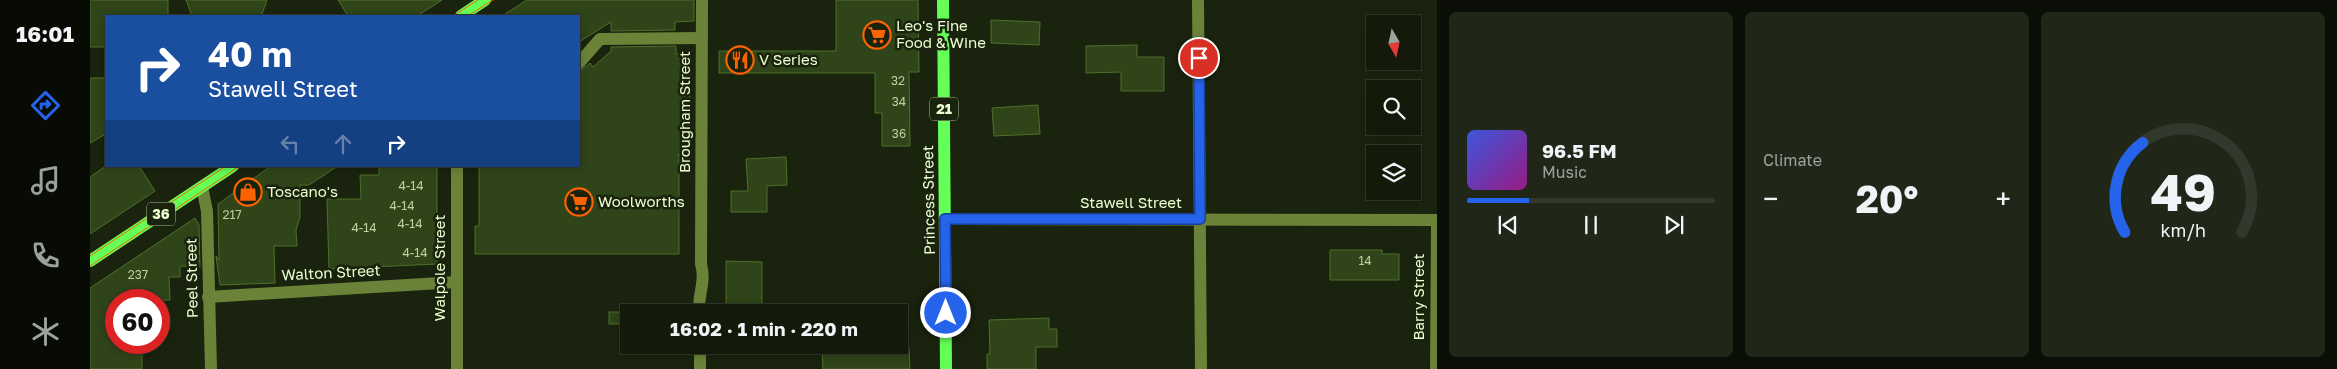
<!DOCTYPE html>
<meta charset="utf-8">
<style>
:root{--surface:#131a0a;--page:#202718;--text:#f1f3f6;--muted:#9da19c;--line:#32382b;--accent:#2563eb}
body{margin:0;font-family:"Golos Text",sans-serif;background:var(--page);color:var(--text);height:100vh;display:flex;flex-direction:column;font-size:19px;white-space:nowrap}
*{box-sizing:border-box;margin:0}
p{font-size:16px;color:var(--muted)}
.icon{flex:none;width:28px;height:28px;fill:none;stroke:currentColor;stroke-width:2;stroke-linecap:round;stroke-linejoin:round}
.map{position:relative;flex:1;overflow:hidden}
.details{display:flex;flex-direction:column;gap:12px;padding:12px;background:#0a0e06;width:900px}
.details>*{flex:none}
.top-card{position:absolute;left:15px;top:15px;width:475px;height:152px;border-radius:0px;box-shadow:0 2px 8px #0003,0 0 0 1px var(--line);background:#1a4fa0;color:#fff;overflow:hidden}
.needle{width:32px;rotate:171deg}
.controls{position:absolute;left:1276px;top:15px;display:grid;gap:10px}
.controls a{display:grid;place-items:center;width:55px;height:55px;border-radius:0px;background:var(--surface);box-shadow:0 2px 8px #0003,0 0 0 1px var(--line);font-size:25px}
.speed{position:absolute;left:15px;top:289px;display:flex;gap:10px;font-size:25px;font-weight:700;text-align:center}
.speed>*{display:grid;place-content:center;width:65px;height:65px;border-radius:50%;background:var(--surface);box-shadow:0 2px 8px #0003,0 0 0 1px var(--line);line-height:1}
.speed .limit{border:8px solid #d22;background:#fff;color:#111}
.pin{position:absolute;display:grid;place-items:center;width:42px;height:42px;color:#fff;margin:-21px;border:2px solid #fff;border-radius:50%;box-shadow:0 1px 5px #0007}
.me{position:absolute;width:55px;margin:-28px;rotate:0deg;stroke-linejoin:round;filter:drop-shadow(0 0 4px #0008)}
.turn{display:flex;align-items:center;gap:18px;height:105px;padding:0 20px;font-size:22px}
.turn .icon{width:65px;height:65px;stroke-width:2.5}
.turn b{display:block;font-size:35px;line-height:42px}
.lanes{display:flex;align-items:center;height:48px;padding:0 20px;background:#0003;justify-content:center;gap:25px;direction:ltr}
.lanes .off{opacity:.35}
.big{font-size:38px;font-weight:700;line-height:1.1}
.details .card{flex:1;display:flex;flex-direction:column;justify-content:center;gap:8px;min-width:0;padding:0 18px;border-radius:8px;background:var(--page)}
.details .dial{align-items:center;gap:0}
.dial svg{height:130px;overflow:visible;fill:none;stroke:var(--line);stroke-width:7;stroke-linecap:round;text-anchor:middle}
.dial text{fill:var(--text);stroke:none}
.song{display:flex;align-items:center;gap:15px}
.cover{width:60px;height:60px;border-radius:8px;background:linear-gradient(135deg,hsl(230 70% 55%),hsl(310 70% 35%))}
.played{height:5px;border-radius:2px;background:linear-gradient(90deg,var(--accent) 25%,var(--line) 25%)}
.keys{display:flex;justify-content:space-around;direction:ltr}
.heat{display:flex;justify-content:space-between;align-items:center;font-size:28px;direction:ltr}
.details .tiles{flex:1;display:grid;gap:12px;grid-template-columns:repeat(3,1fr)}
.trip{position:absolute;left:530px;top:304px;width:288px;height:50px;border-radius:0px;background:var(--surface);box-shadow:0 2px 8px #0003,0 0 0 1px var(--line);font-weight:700;line-height:50px;text-align:center}
main{display:flex;flex:1;min-height:0}
.menu{display:flex;flex-direction:column;width:90px;justify-content:space-around;align-items:center;background:#080a04;color:var(--muted)}
.menu .icon{width:35px;height:35px}
.menu .current{color:var(--accent)}
.menu b{font-size:22px;color:var(--text)}
.map>svg:first-child{display:block}
.building{fill:#2f4419;stroke:#4e712b}
.lines{fill:none;stroke-linecap:round;stroke-linejoin:round}
.minor{stroke:#6a8338;stroke-width:12}
.major{stroke:#64ff57;stroke-width:12}
.tram{stroke:#fb6300;stroke-width:1}
.route-casing{stroke:#184099;stroke-width:12}
.route{stroke:#2563eb;stroke-width:9}
.labels{text-anchor:middle;stroke-width:5;stroke-linejoin:round;paint-order:stroke}
.number-label{font-size:12px;fill:#bdd0a2}
.shield{fill:#19230d;stroke:#adbd96;stroke-width:1}
.shield-label{font-size:14px;font-weight:bold;fill:#ecffd0}
.poi-label{font-size:15px;fill:#ecffd0;stroke:#19230d;text-anchor:start}
.street-label{font-size:15px;fill:#ecffd0;stroke:#19230d}
</style>
<main>
<nav class="menu">
<b>16:01</b>
<svg class="icon current" aria-label="directions" viewBox="0 0 24 24"><path d="M12 3l9 9-9 9-9-9zM9 14v-3h6M13 9l2 2-2 2"/></svg>
<svg class="icon" aria-label="music" viewBox="0 0 24 24"><path d="M9 18V5l10-2v13"/><circle cx="6" cy="18" r="3"/><circle cx="16" cy="16" r="3"/></svg>
<svg class="icon" aria-label="phone" viewBox="0 0 24 24"><path d="M5 4h4l2 5-3 2q2 4 5 5l2-3 5 2v4C11 20 4 13 5 4z"/></svg>
<svg class="icon" aria-label="climate" viewBox="0 0 24 24"><path d="M12 3v18M4 7l16 10M4 17L20 7"/></svg>
</nav>
<div class="map">
<svg width="1347" height="369" viewBox="0 0 1347 369">
<rect width="100%" height="100%" fill="#19230d"/>
<g class="building">
<path d="M 0,0 L 78,0 L 78,16 L 16,16 L 16,47 L 0,47 Z"/>
<path d="M 96,0 L 177,0 L 172,14 L 166,16 L 102,16 Z"/>
<path d="M 248,0 L 352,0 L 327,16 L 258,16 Z"/>
<path d="M 437,0 L 604,0 L 604,21 L 585,22 L 585,30 L 521,31 L 521,22 L 489,42 L 489,16 L 412,16 Z"/>
<path d="M 746,0 L 828,0 L 829,72 L 819,72 L 820,146 L 792,146 L 792,113 L 785,113 L 785,73 L 629,73 L 629,51 L 746,51 Z"/>
<path d="M 901,20 L 950,22 L 949,45 L 901,43 Z"/>
<path d="M 1047,45 L 1047,57 L 1074,57 L 1074,91 L 1031,91 L 1031,72 L 996,73 L 996,46 Z"/>
<path d="M 586,46 L 586,54 L 600,54 L 600,154 L 589,154 L 589,254 L 385,254 L 385,226 L 389,226 L 389,166 L 489,166 L 490,71 L 500,63 L 503,67 L 521,51 L 521,47 Z"/>
<path d="M 0,78 L 16,78 L 16,134 L 0,143 Z"/>
<path d="M 948,105 L 950,134 L 904,136 L 902,108 Z"/>
<path d="M 696,157 L 697,185 L 677,186 L 677,212 L 641,212 L 641,191 L 658,191 L 656,159 Z"/>
<path d="M 16,166 L 49,166 L 65,191 L 0,234 L 0,177 Z"/>
<path d="M 181,166 L 248,166 L 219,185 L 210,185 L 210,217 L 206,230 L 207,246 L 184,246 L 185,283 L 130,285 L 126,256 L 129,260 L 128,204 Z"/>
<path d="M 289,166 L 347,166 L 347,264 L 239,269 L 237,199 L 271,199 L 270,175 L 289,175 Z"/>
<path d="M 105,218 L 109,225 L 110,267 L 90,266 L 90,277 L 79,277 L 80,300 L 26,300 L 26,342 L 52,342 L 52,369 L 0,369 L 0,288 Z"/>
<path d="M 1240,250 L 1292,250 L 1292,254 L 1309,254 L 1309,280 L 1240,280 Z"/>
<path d="M 636,261 L 672,262 L 672,312 L 636,312 Z"/>
<rect x="519" y="312" width="20" height="12"/>
<path d="M 959,318 L 959,329 L 967,329 L 967,347 L 946,347 L 946,369 L 897,369 L 897,354 L 900,354 L 899,320 Z"/>
<path d="M 819,348 L 820,369 L 733,369 L 732,351 Z"/>
</g>
<g class="lines">
<g class="minor">
<path d="M 1108,0 L 1111,369"/>
<path d="M 489,63 L 510,39 L 612,38"/>
<path d="M 367,166 L 367,369"/>
<path d="M 112,187 L 117,211 L 121,369"/>
<path d="M 855,219 L 1347,220"/>
<path d="M 118,297 L 367,282"/>
<path d="M 609,312 C 608,294 616,282 611,264 L 612,0"/>
<path d="M 610,345 L 610,369"/>
<path d="M 1346,369 L 1347,225"/>
</g>
<g class="major">
<path d="M 853,0 L 856,369"/>
<path d="M 371,16 L 395,0"/>
<path d="M 0,261 L 143,166"/>
</g>
<g class="tram">
<path d="M 363,16 L 388,0"/>
<path d="M 378,16 L 403,0"/>
<path d="M 0,256 L 136,166"/>
<path d="M 0,266 L 150,166"/>
</g>
</g>
<g class="lines">
<g class="route-casing">
<path id="route" d="M 856,313 L 855,219 L 1110,219 L 1109,58"/>
</g>
<use href="#route" class="route"/>
</g>
<defs>
<g id="supermarket-ring" transform="scale(1.4375)"><circle r="9.5" fill="#19230d" stroke="#fb6300" stroke-width="1.5"/><path d="M-6-5.5h2.5l.6 2H6L4.5 2H-2.5L-4.4-4H-6ZM-1.5 3.2a1.3 1.3 0 1 0 .1 0ZM3 3.2a1.3 1.3 0 1 0 .1 0Z" fill="#fb6300"/></g>
<g id="restaurant-ring" transform="scale(1.4375)"><circle r="9.5" fill="#19230d" stroke="#fb6300" stroke-width="1.5"/><path d="M-5-6h1v4h1v-4h1v4h1v-4h1v5L-1.5 .5V6h-2V.5L-5-1ZM5-6V6H3V1.5H1.5Q1.5-4 5-6Z" fill="#fb6300"/></g>
<g id="shop-ring" transform="scale(1.4375)"><circle r="9.5" fill="#19230d" stroke="#fb6300" stroke-width="1.5"/><path d="M-5-2.5h2.3a2.7 3.5 0 0 1 5.4 0H5L5.5 6h-11ZM-1.5-2.5h3a1.5 2.3 0 0 0-3 0Z" fill="#fb6300"/></g>
</defs>
<g fill-rule="evenodd">
<use href="#supermarket-ring" x="787" y="35"/>
<use href="#restaurant-ring" x="650" y="60"/>
<use href="#shop-ring" x="158" y="192"/>
<use href="#supermarket-ring" x="489" y="202"/>
</g>
<g class="labels">
<g class="number-label">
<text x="808" y="85">32</text>
<text x="809" y="106">34</text>
<text x="809" y="138">36</text>
<text x="321" y="190">4-14</text>
<text x="312" y="210">4-14</text>
<text x="142" y="219">217</text>
<text x="320" y="228">4-14</text>
<text x="274" y="232">4-14</text>
<text x="325" y="257">4-14</text>
<text x="1275" y="265">14</text>
<text x="48" y="279">237</text>
</g>
<g class="shield">
<rect x="840" y="97.5" width="28" height="23" rx="4"/>
<rect x="57" y="202.5" width="28" height="23" rx="4"/>
</g>
<g class="shield-label">
<text x="854" y="114">21</text>
<text x="71" y="219">36</text>
</g>
<g class="poi-label">
<text x="806" y="31">Leo's Fine<tspan x="806" dy="17">Food &amp; Wine</tspan></text>
<text x="669" y="65">V Series</text>
<text x="177" y="197">Toscano's</text>
<text x="508" y="207">Woolworths</text>
</g>
<g class="street-label">
<text transform="translate(595 112) rotate(-90)" y="5">Brougham Street</text>
<text transform="translate(839 200) rotate(-91)" y="5">Princess Street</text>
<text x="1041" y="208">Stawell Street</text>
<text transform="translate(350 268) rotate(-90)" y="5">Walpole Street</text>
<text transform="translate(241 273) rotate(-3)" y="5">Walton Street</text>
<text transform="translate(102 278) rotate(-91)" y="5">Peel Street</text>
<text transform="translate(1329 297) rotate(-90)" y="5">Barry Street</text>
</g>
</g>
</svg>
<div class="controls">
<a><svg class="needle" viewBox="-14 -14 28 28"><path d="M0-13l5 13h-10z" fill="#e53935"/><path d="M0 13l5-13h-10z" fill="#9da19c"/></svg></a>
<a><svg class="icon" aria-label="search" viewBox="0 0 24 24"><circle cx="10" cy="10" r="6"/><path d="M15 15l6 6"/></svg></a>
<a><svg class="icon" aria-label="layers" viewBox="0 0 24 24"><path d="M12 4l9 5-9 5-9-5zM3 14l9 5 9-5"/></svg></a>
</div>
<div class="speed"><div class="limit">60</div></div>
<div class="pin" style="left:1109px;top:58px;background:#d93025"><svg class="icon" aria-label="arrive" viewBox="0 0 24 24"><path d="M6 21V4h12l-3 4 3 4H6"/></svg></div>
<svg class="me" style="left:856px;top:313px" viewBox="-20 -20 40 40"><circle r="17" fill="#2563eb" stroke="#fff" stroke-width="3"/><path d="M0-11L8 9 0 5-8 9z" fill="#fff"/></svg>
<div class="trip">16:02 · 1 min · 220 m</div>
<div class="top-card">
<div class="turn"><svg class="icon" aria-label="right" viewBox="0 0 24 24"><path d="M7 20v-9h11M14 6l5 5-5 5"/></svg><div><b>40 m</b>Stawell Street</div></div>
<div class="lanes"><svg class="icon off" aria-label="left" viewBox="0 0 24 24"><path d="M17 20v-9H6M10 6l-5 5 5 5"/></svg><svg class="icon off" aria-label="ahead" viewBox="0 0 24 24"><path d="M12 20V5M6 11l6-6 6 6"/></svg><svg class="icon" aria-label="right" viewBox="0 0 24 24"><path d="M7 20v-9h11M14 6l5 5-5 5"/></svg></div>
</div>
</div>
<section class="details">
<div class="tiles">
<div class="card">
<div class="song"><i class="cover"></i><div><b>96.5 FM</b><p>Music</p></div></div>
<div class="played"></div>
<div class="keys"><svg class="icon" aria-label="previous" viewBox="0 0 24 24"><path d="M18 5L8 12l10 7zM5 5v14"/></svg><svg class="icon" aria-label="pause" viewBox="0 0 24 24"><path d="M8 5v14M16 5v14"/></svg><svg class="icon" aria-label="next" viewBox="0 0 24 24"><path d="M6 5l10 7-10 7zM19 5v14"/></svg></div>
</div>
<div class="card"><p>Climate</p>
<div class="heat"><a>−</a><b class="big">20°</b><a>+</a></div>
</div>
<div class="card dial"><svg viewBox="0 0 100 80">
<path d="M14 69A42 42 0 1 1 86 69"/>
<path d="M14 69A42 42 0 0 1 25 14" stroke="#2563eb"/>
<text x="50" y="56" font-size="32" font-weight="700">49</text>
<text x="50" y="72" font-size="11">km/h</text>
</svg></div>
</div>
</section>
</main>
